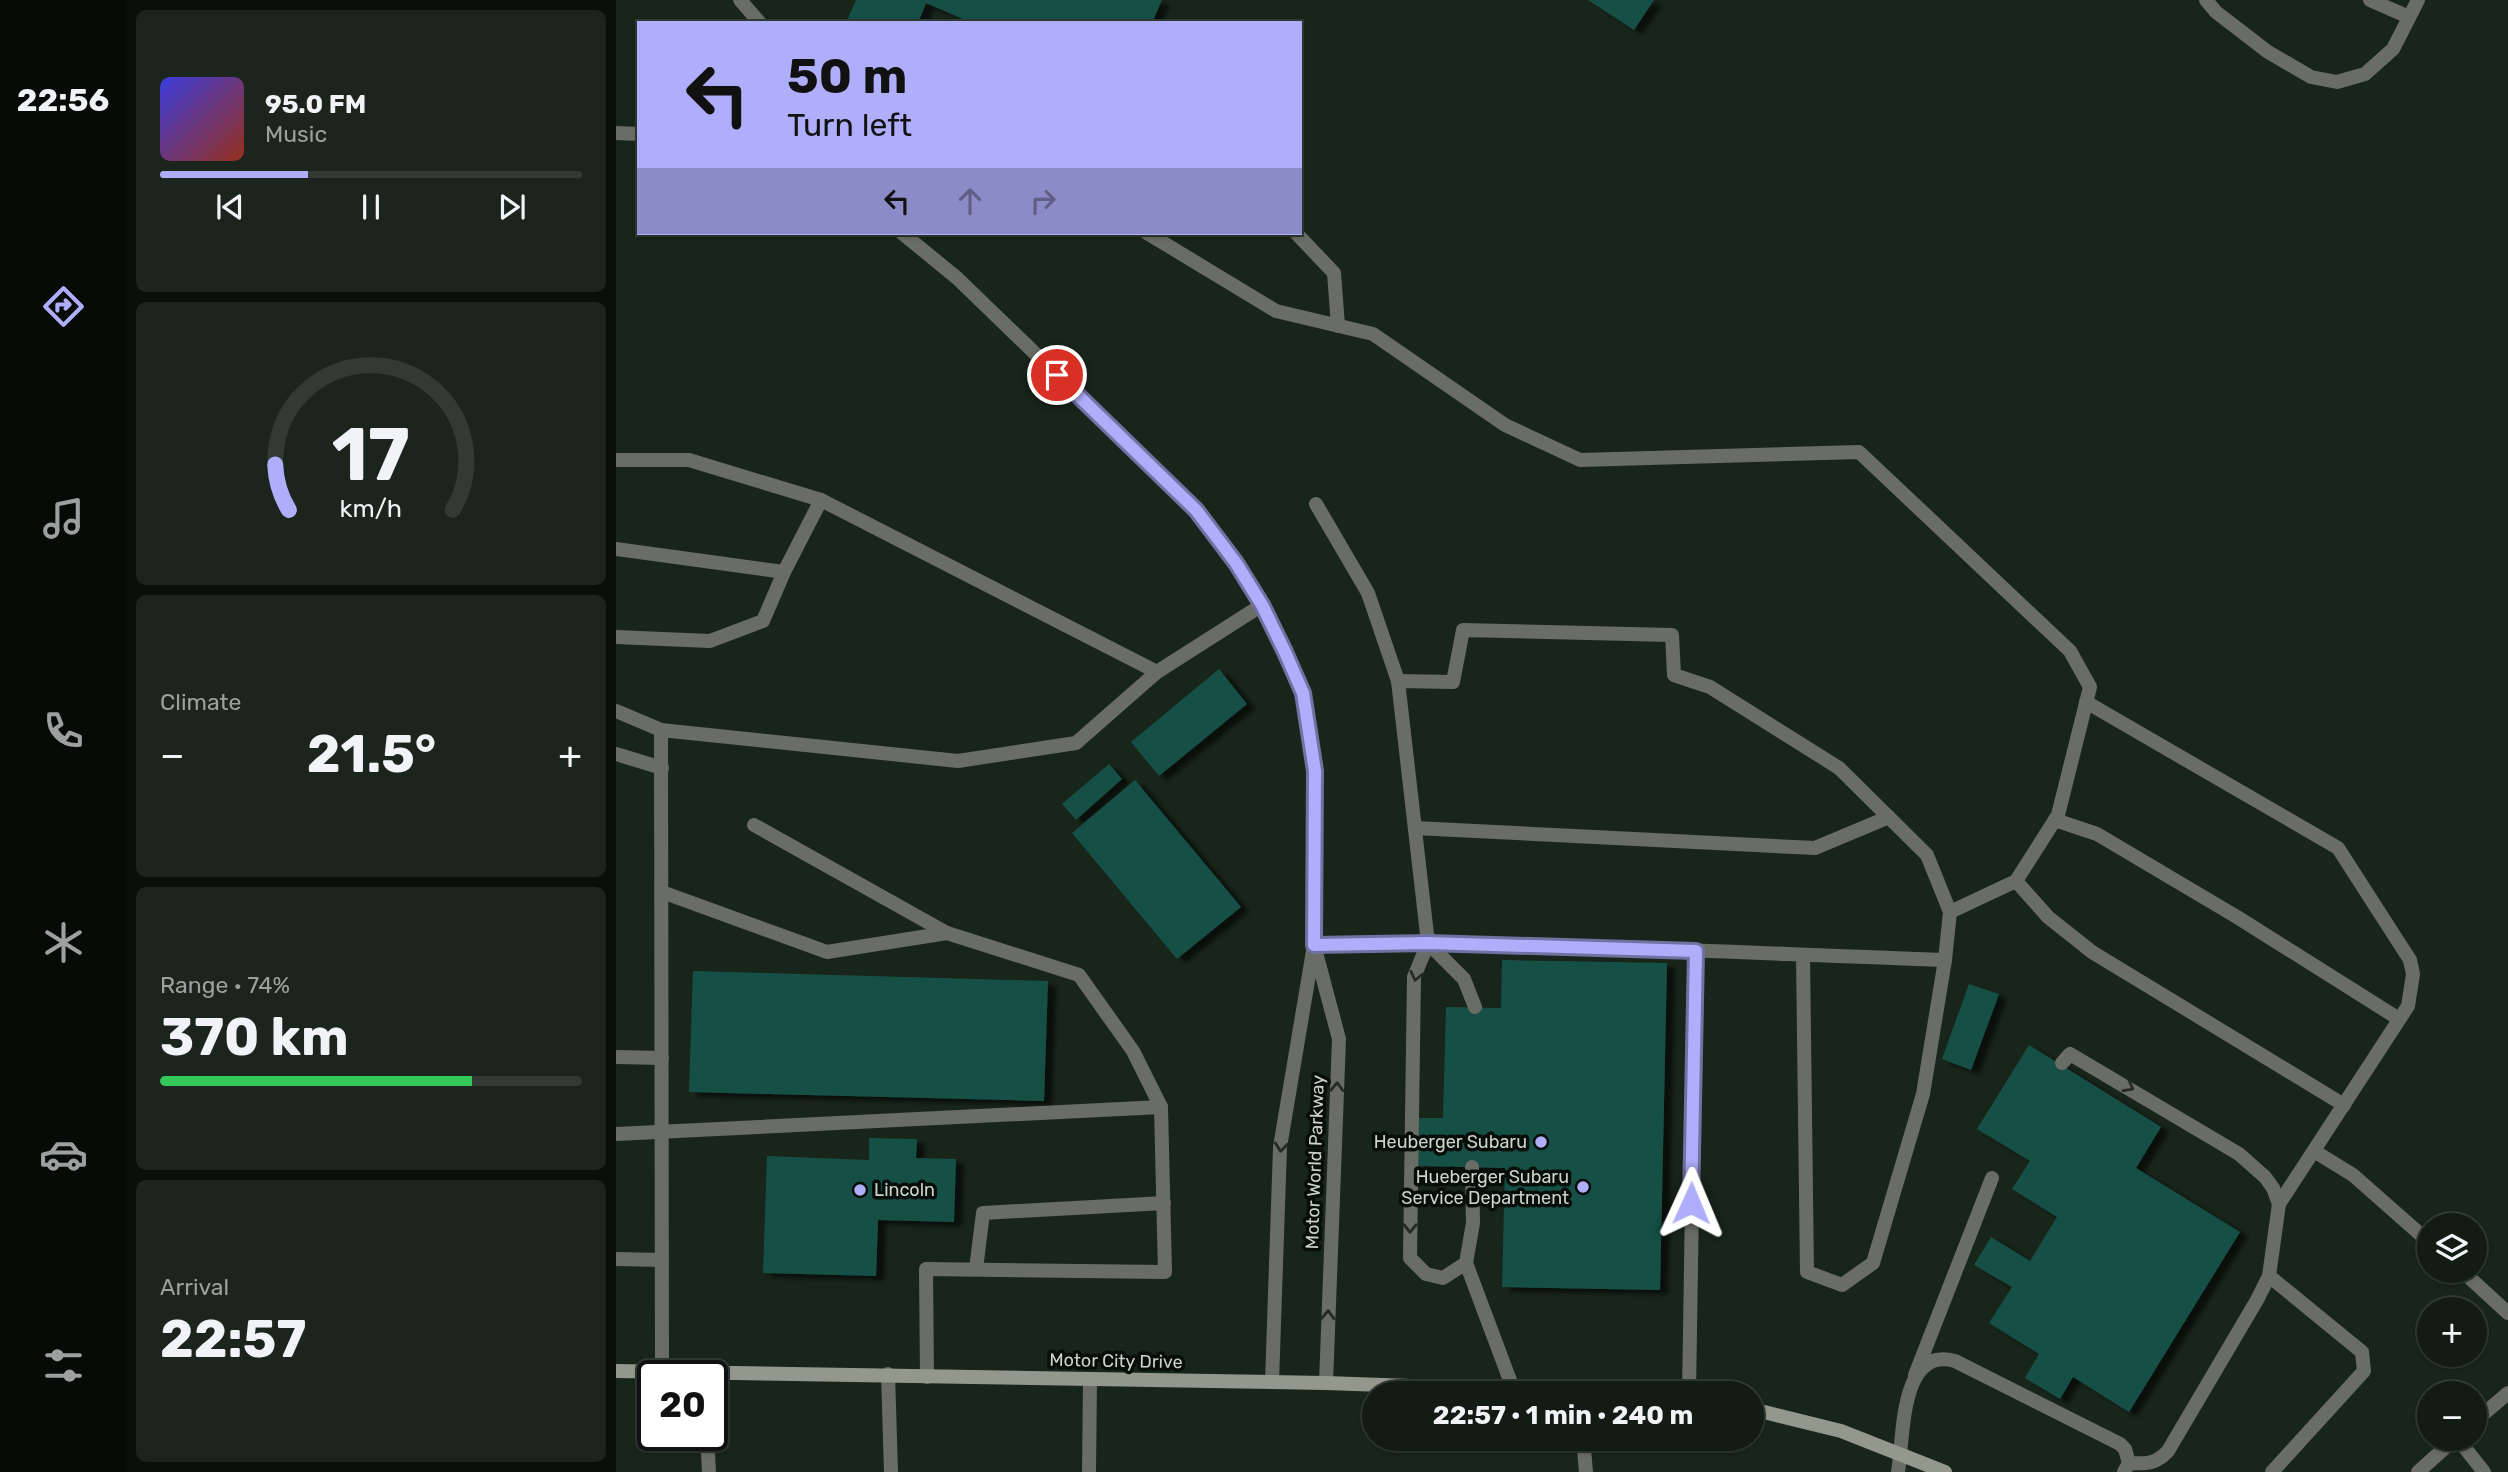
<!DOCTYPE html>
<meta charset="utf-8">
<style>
:root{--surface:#121c14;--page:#1b251d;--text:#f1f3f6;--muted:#9ca1a0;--line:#313a34;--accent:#aeaefa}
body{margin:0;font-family:Rubik,sans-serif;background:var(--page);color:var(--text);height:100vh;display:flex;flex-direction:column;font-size:26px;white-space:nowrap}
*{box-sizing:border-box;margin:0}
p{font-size:23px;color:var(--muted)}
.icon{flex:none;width:38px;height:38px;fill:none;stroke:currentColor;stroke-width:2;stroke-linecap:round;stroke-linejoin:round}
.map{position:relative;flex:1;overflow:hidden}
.drawer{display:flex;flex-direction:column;gap:10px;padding:10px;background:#0a0f0b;width:490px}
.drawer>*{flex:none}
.hud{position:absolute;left:21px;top:21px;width:665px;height:214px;border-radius:0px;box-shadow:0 2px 5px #0004,0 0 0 2px var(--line);background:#aeaefa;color:#111;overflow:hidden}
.controls{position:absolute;left:1801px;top:1213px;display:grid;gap:14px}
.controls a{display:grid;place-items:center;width:70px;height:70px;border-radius:50%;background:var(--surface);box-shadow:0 2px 5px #0004,0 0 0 2px var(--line);font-size:35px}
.speed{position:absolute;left:21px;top:1360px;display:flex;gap:14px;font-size:35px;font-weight:700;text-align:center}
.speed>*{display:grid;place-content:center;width:91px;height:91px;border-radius:50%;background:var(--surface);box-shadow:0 2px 5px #0004,0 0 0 2px var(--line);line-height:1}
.speed .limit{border:4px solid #111;border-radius:10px;background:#fff;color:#111}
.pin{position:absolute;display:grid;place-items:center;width:60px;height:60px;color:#fff;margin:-30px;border:4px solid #fff;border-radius:50%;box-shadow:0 2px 7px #0007}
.me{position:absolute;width:77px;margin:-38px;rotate:1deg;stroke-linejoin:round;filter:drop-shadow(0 0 5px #0008)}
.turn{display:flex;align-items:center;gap:24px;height:147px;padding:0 35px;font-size:32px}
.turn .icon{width:91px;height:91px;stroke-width:2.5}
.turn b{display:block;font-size:49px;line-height:60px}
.lanes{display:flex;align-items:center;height:66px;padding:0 35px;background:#0003;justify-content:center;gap:35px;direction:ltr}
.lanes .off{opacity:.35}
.big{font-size:52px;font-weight:700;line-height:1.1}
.drawer .tile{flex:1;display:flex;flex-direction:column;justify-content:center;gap:10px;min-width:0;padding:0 24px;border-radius:10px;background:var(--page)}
.drawer .dial{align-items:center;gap:0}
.dial svg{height:182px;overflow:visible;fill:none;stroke:var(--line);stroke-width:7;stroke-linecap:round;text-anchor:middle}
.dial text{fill:var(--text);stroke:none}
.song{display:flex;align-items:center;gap:21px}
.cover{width:84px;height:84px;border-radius:10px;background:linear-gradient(135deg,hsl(240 70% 55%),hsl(10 70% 35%))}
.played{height:7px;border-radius:4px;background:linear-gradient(90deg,var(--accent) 35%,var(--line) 35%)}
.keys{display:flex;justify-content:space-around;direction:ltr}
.heat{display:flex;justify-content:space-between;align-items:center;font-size:38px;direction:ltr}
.charge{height:10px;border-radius:5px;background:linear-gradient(90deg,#34c759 74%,var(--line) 0)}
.trip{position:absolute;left:746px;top:1381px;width:402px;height:70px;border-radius:35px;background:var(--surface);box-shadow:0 2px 5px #0004,0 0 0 2px var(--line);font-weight:700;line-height:70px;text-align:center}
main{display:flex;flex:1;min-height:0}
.tab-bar{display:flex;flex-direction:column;width:126px;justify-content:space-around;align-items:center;background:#070b08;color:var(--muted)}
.tab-bar .icon{width:49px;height:49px}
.tab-bar .on{color:var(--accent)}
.tab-bar b{font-size:32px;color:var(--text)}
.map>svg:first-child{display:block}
.building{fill:#195045;filter:url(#shadow)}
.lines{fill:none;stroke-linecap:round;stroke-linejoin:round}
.lane{stroke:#6a6d65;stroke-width:14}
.street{stroke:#6a6d65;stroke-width:14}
.secondary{stroke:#94988c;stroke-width:14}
.oneway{stroke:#252a24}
.route-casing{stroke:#7171a2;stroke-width:18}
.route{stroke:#aeaefa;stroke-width:12}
.poi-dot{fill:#aeaefa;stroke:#070d08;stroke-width:2.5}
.labels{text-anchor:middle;stroke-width:7;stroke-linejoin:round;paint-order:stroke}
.poi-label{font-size:18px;fill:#ccd4cd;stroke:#070d08;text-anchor:end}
.street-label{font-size:18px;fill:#ccd4cd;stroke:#070d08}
</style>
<main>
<nav class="tab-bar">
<b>22:56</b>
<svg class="icon on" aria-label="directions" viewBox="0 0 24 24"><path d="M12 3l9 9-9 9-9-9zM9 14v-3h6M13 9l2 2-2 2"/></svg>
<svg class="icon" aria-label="music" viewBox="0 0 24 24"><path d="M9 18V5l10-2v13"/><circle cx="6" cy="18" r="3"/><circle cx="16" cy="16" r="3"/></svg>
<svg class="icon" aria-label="phone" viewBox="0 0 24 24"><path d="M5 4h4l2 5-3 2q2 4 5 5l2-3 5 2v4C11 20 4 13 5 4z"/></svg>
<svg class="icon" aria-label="climate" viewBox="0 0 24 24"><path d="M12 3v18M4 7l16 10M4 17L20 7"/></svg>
<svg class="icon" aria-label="car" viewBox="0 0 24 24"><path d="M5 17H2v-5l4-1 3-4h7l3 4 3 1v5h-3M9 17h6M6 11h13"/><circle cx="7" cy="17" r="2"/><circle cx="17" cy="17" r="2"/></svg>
<svg class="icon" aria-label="filters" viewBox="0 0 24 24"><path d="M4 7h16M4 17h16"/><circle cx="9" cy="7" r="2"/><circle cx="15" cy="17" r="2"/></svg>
</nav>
<section class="drawer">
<div class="tile">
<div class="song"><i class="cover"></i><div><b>95.0 FM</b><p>Music</p></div></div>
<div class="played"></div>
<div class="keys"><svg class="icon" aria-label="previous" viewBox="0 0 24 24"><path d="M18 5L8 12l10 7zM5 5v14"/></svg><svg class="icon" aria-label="pause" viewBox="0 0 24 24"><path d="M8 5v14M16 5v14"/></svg><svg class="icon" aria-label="next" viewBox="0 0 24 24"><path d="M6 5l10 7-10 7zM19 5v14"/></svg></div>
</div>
<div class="tile dial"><svg viewBox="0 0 100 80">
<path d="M14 69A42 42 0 1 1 86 69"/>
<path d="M14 69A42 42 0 0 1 8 49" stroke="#aeaefa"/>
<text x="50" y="56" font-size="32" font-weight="700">17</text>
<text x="50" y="72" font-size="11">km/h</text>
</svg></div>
<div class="tile"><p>Climate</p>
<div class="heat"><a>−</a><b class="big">21.5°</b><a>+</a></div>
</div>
<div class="tile"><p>Range · 74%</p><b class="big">370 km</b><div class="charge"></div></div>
<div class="tile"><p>Arrival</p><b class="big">22:57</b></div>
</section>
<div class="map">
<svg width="1892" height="1472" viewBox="0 0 1892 1472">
<defs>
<filter id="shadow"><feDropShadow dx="8" dy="4.5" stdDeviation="2" flood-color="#0009"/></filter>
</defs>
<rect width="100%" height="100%" fill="#18251b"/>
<g class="building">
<path d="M 240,0 L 546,0 L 536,23 L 356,23 L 310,3 L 302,23 L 230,23 Z"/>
<path d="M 972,0 L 1038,0 L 1018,30 Z"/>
<path d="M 603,669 L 631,704 L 543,776 L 515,742 Z"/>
<path d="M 493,764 L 506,779 L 460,820 L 446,804 Z"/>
<path d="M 519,780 L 625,907 L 561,959 L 456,833 Z"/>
<path d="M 886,960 L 1051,963 L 1044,1290 L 886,1287 L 889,1168 L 802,1166 L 803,1118 L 827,1118 L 830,1007 L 885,1008 Z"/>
<path d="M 77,971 L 432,981 L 428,1101 L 73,1092 Z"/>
<path d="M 1353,984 L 1383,994 L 1355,1070 L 1326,1059 Z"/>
<path d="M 1413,1045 L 1545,1127 L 1520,1168 L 1624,1232 L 1513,1412 L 1457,1377 L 1444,1399 L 1409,1378 L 1423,1354 L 1373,1323 L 1396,1287 L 1358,1265 L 1375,1237 L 1414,1261 L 1441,1217 L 1396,1189 L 1414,1161 L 1361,1129 Z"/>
<path d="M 253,1138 L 301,1139 L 300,1158 L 340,1159 L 338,1222 L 262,1220 L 260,1276 L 147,1273 L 151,1156 L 253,1160 Z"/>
</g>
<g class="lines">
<g class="lane">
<path d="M 124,0 L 144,23"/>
<path d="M 1590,0 L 1600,12 L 1652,52 L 1695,77 L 1721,82 L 1749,74 L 1777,49 L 1802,0"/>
<path d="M 1754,0 L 1793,17"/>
<path d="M 531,233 L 660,311 L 757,334 L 889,425 L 964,460 L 1243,452 L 1454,651 L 1474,687 L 1442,815 L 1400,881 L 1334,912"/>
<path d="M 680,233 L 718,273 L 722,326"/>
<path d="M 0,460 L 73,460 L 205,500 L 168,572 L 147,621 L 94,641 L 0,637"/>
<path d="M 205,500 L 541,672"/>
<path d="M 700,504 L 752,593 L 782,681"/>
<path d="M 0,549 L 168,572"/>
<path d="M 1470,702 L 1722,848 L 1794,960 L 1797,974 L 1792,1006 L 1663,1204 L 1653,1276 L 1641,1300 L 1552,1451 C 1540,1464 1531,1464 1513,1463"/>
<path d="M 0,711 L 45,730 L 342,761 L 460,743 L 541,672 L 646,605"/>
<path d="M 45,730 L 46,1372"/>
<path d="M 0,754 L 46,768"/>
<path d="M 1439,820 L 1481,834 L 1621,917 L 1783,1019"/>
<path d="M 138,825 L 331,933 L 463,975 L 517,1051 L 545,1107 L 549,1272 L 310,1269 L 311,1377"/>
<path d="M 799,828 L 1199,848 L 1273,817"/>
<path d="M 1400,881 L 1432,917 L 1476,952 L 1728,1105"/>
<path d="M 46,892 L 211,952 L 331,933"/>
<path d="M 812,943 L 782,681 L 837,682 L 847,630 L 1056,635 L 1058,675 L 1094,687 L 1223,768 L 1311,855 L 1334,912 L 1329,960"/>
<path d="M 698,945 C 908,940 1119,953 1329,960 L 1307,1094 L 1257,1263 L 1226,1285 L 1191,1272 L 1187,955"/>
<path d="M 0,1057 L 46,1058"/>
<path d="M 1446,1063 L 1454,1054 L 1623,1154 L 1649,1177 L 1657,1188 L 1663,1204"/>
<path d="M 0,1134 L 545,1107"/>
<path d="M 1698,1151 L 1737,1175 L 1813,1242"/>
<path d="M 856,1167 L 857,1223 L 850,1263 L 827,1278 L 810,1274 L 794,1258 L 798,977 L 812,943 L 848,979 L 859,1007"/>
<path d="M 0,1259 L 46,1260"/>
<path d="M 850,1263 L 898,1391"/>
<path d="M 360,1269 L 367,1213 L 548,1203"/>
<path d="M 1845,1270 L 1892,1313"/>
<path d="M 1653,1276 L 1746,1352 L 1748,1371 L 1656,1472"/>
<path d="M 272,1374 L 275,1472"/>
<path d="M 1299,1375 L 1376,1178"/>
<path d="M 1073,1393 L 1080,951"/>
<path d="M 1858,1422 L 1892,1393"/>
<path d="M 91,1435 L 93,1472"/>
<path d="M 967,1438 L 970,1472"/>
<path d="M 1841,1438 L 1868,1472"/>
<path d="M 473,1472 L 474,1380"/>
<path d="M 1282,1472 C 1288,1438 1283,1346 1339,1361 L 1504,1444 L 1509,1449 L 1513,1463 L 1508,1472"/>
<path d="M 1802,1472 L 1840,1438"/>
</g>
<g class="street">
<path d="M 0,133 L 23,134"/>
<path d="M 286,233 L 341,278 L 581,510 L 620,563 L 646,605 L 687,693 L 699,771 L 698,945"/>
<path d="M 656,1382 L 664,1147 L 698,945 L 723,1039 L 710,1383"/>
</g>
<g class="secondary">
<path d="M 0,1371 L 710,1383 L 1000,1393"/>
<path d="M 1136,1409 L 1225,1431 L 1329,1472"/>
</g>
</g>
<defs><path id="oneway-chevron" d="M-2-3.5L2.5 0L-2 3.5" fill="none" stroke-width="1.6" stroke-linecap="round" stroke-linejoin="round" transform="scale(1.75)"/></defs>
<g class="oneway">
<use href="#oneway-chevron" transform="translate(800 976) rotate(103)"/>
<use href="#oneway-chevron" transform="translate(721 1087) rotate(-88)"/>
<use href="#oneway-chevron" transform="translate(1513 1087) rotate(29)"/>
<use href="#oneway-chevron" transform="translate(665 1147) rotate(96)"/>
<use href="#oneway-chevron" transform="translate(794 1228) rotate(91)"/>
<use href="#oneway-chevron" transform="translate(712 1315) rotate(-88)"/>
</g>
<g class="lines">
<g class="route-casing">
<path id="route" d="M 441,375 L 580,510 L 620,563 L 646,605 L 669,652 L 687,693 L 699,771 L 698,945 L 812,943 L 1080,951 L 1075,1203"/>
</g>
<use href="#route" class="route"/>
</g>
<g class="poi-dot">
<circle cx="925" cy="1142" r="7"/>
<circle cx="967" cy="1187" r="7"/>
<circle cx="244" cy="1190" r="7"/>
</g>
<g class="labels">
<g class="poi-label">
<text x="911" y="1148">Heuberger Subaru</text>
<text x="953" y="1183">Hueberger Subaru<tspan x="953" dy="21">Service Department</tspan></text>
<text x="258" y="1196" text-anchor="start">Lincoln</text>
</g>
<g class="street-label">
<text transform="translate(699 1162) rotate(-88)" y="6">Motor World Parkway</text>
<text transform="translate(500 1361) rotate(1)" y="6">Motor City Drive</text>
</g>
</g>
</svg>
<div class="controls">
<a><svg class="icon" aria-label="layers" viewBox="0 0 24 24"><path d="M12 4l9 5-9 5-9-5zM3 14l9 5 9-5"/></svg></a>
<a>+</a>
<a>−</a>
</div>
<div class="speed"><div class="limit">20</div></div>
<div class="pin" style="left:441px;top:375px;background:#d93025"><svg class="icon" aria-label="arrive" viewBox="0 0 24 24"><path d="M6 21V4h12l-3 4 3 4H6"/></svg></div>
<svg class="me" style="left:1075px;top:1203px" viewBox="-20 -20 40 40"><path d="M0-17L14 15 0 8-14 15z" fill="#aeaefa" stroke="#fff" stroke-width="4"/></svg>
<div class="trip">22:57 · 1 min · 240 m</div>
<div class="hud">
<div class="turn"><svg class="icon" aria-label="left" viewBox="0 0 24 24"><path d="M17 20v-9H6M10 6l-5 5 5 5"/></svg><div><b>50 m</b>Turn left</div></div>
<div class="lanes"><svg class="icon" aria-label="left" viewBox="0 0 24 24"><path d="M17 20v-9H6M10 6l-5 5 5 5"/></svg><svg class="icon off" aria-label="ahead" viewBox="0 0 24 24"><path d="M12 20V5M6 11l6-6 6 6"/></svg><svg class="icon off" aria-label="right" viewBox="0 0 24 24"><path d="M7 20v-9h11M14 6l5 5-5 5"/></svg></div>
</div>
</div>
</main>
